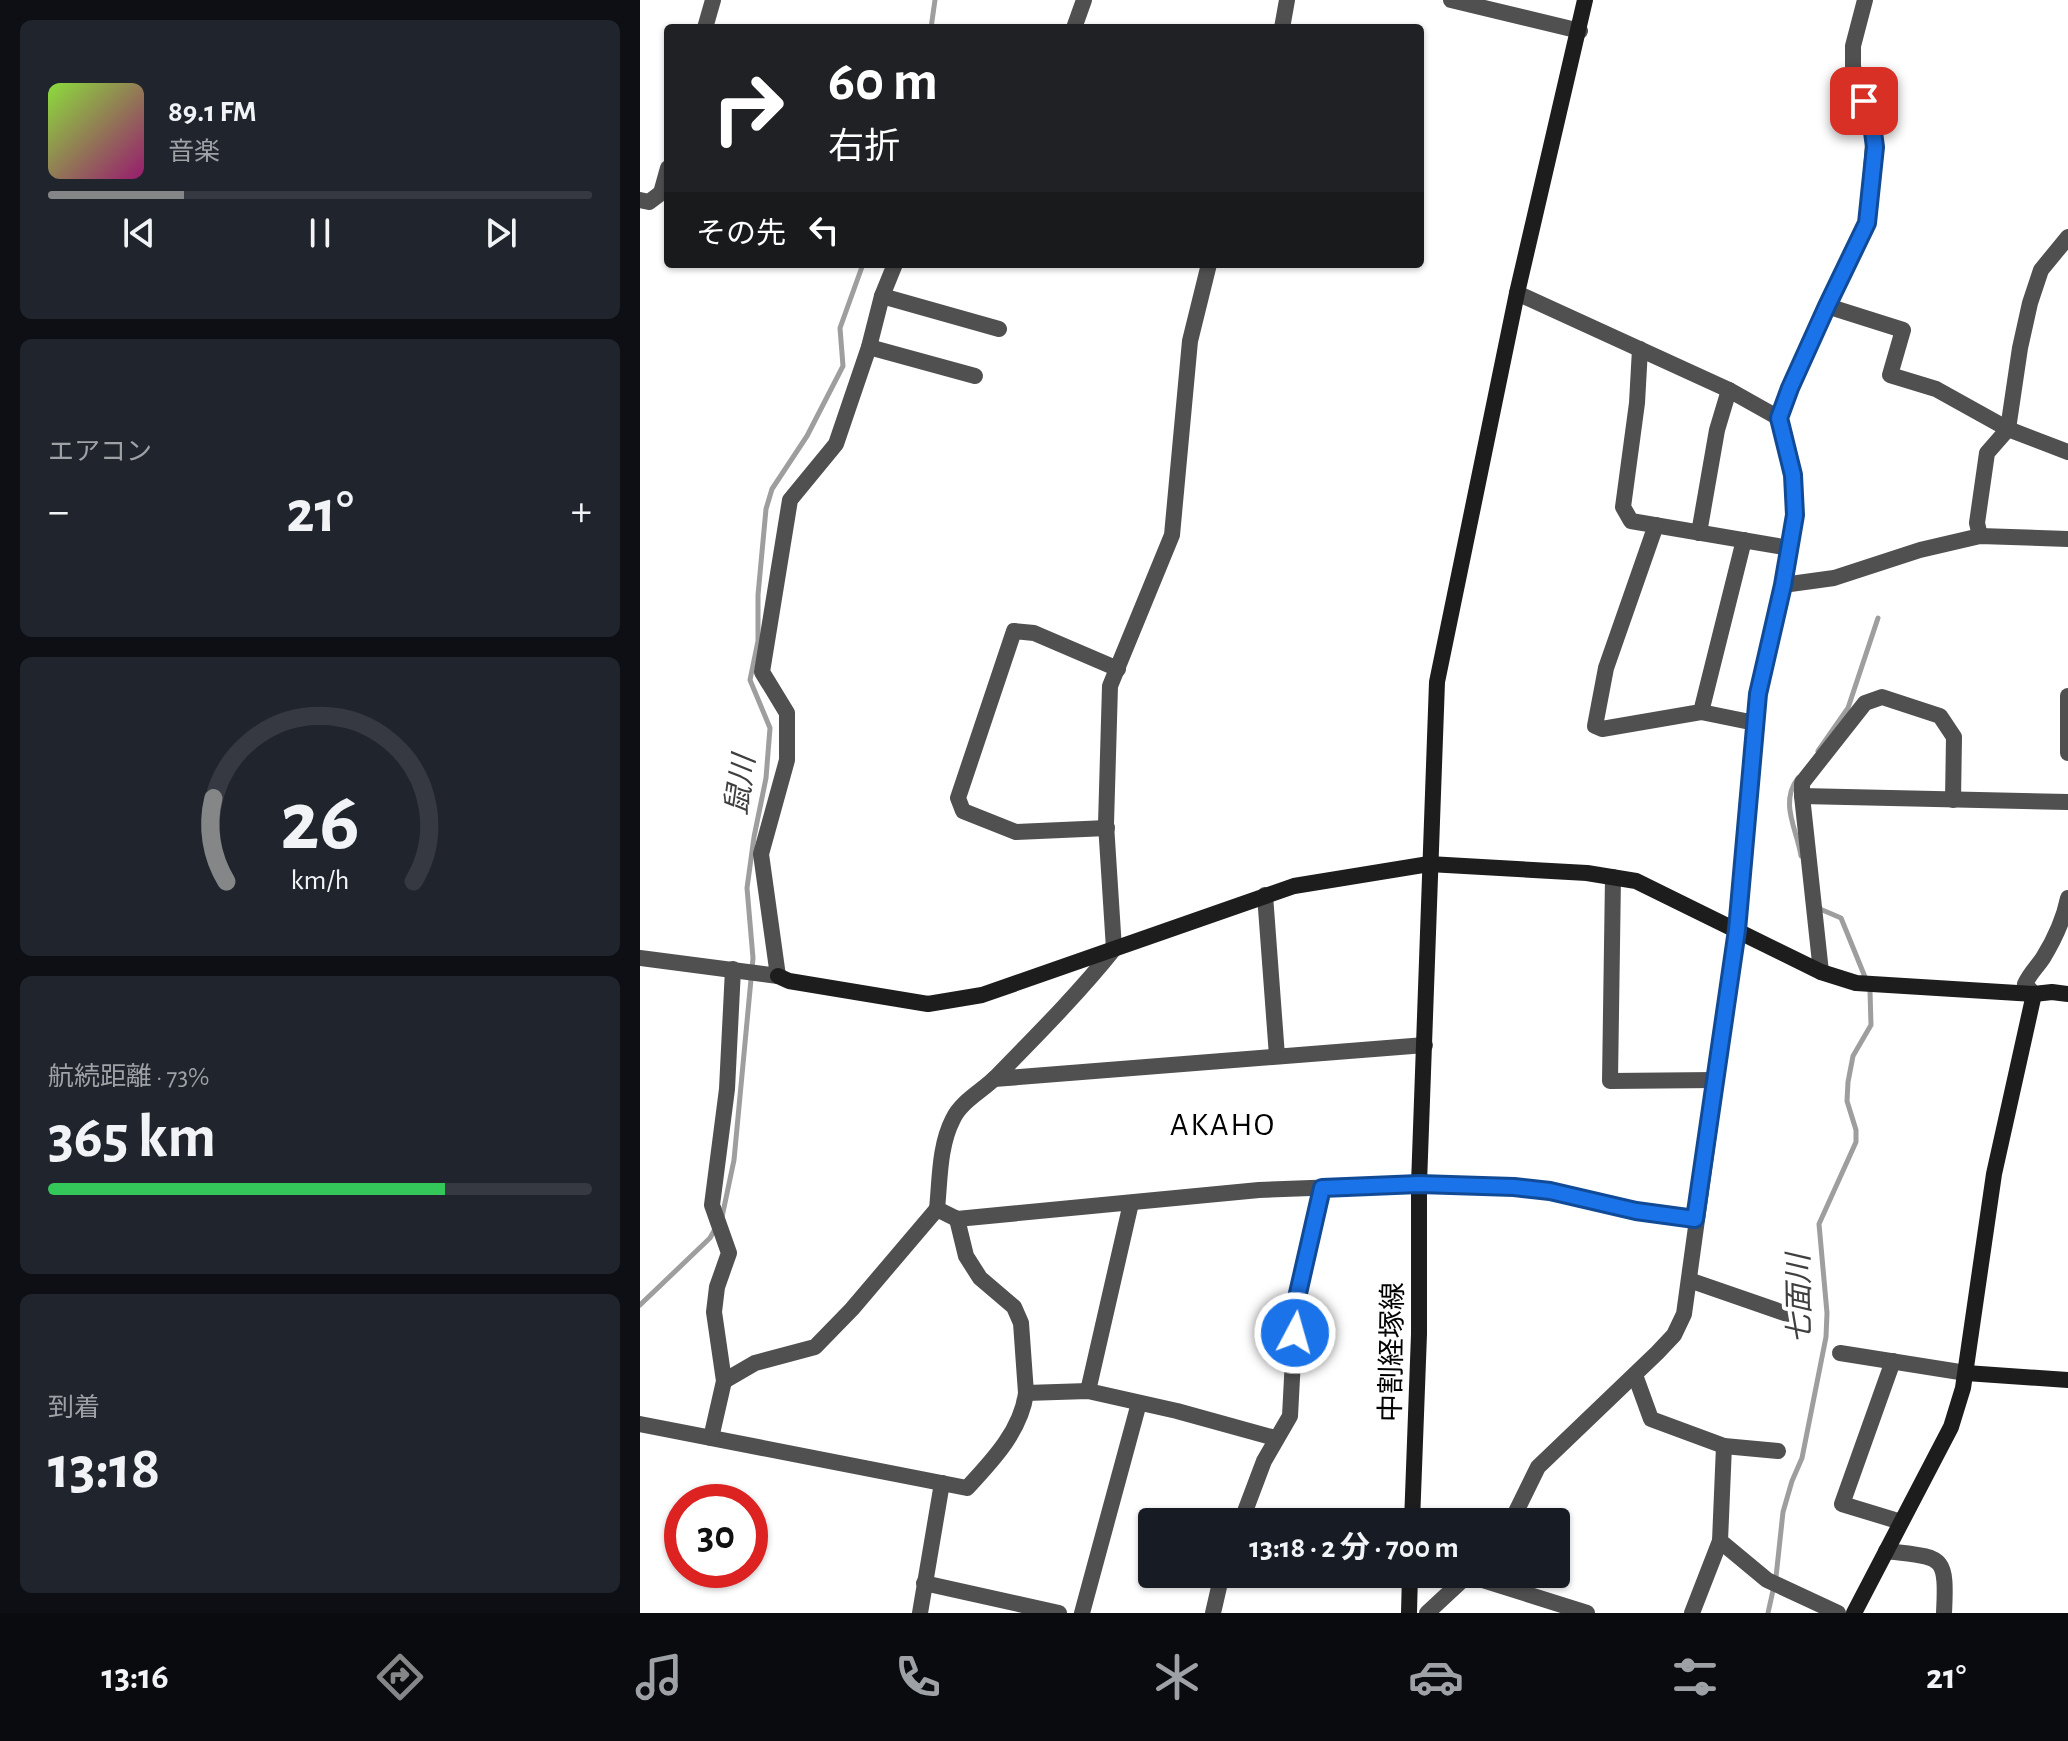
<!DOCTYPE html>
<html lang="ja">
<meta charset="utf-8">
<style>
:root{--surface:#171b24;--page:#20242c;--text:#f1f3f6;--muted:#9ea1a6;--line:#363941;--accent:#858687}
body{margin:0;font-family:"Alegreya Sans","Noto Sans JP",sans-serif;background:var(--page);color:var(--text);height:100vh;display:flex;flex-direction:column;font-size:30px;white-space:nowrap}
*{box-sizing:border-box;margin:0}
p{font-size:26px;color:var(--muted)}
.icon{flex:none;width:44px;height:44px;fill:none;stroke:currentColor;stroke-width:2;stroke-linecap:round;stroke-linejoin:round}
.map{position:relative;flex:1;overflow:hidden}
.drawer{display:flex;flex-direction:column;gap:20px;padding:20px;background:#0d0f14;width:640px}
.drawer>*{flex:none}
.banner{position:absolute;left:24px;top:24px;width:760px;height:244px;border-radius:8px;box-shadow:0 2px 6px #0004;background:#202124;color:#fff;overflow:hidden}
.speed{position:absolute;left:24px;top:1484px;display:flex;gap:16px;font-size:40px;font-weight:700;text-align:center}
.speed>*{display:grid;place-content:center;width:104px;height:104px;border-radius:50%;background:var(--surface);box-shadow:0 2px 6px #0004;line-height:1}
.speed .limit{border:12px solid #d22;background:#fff;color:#111}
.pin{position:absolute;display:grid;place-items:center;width:68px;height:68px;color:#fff;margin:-34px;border-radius:16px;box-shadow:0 4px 12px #0006}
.me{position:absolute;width:88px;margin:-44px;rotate:6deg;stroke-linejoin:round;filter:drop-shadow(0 0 6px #0008)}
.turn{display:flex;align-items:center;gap:28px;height:168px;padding:0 32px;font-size:36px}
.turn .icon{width:104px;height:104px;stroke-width:2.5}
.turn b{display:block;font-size:56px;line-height:68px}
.then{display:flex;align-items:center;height:76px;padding:0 32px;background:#0003;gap:16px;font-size:30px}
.big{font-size:60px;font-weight:700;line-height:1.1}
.drawer .widget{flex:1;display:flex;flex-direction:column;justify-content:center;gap:12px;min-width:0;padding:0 28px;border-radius:12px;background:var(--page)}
.drawer .dial{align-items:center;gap:0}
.dial svg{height:208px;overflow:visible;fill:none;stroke:var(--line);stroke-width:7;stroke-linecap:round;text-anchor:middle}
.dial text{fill:var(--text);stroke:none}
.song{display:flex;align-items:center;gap:24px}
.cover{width:96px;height:96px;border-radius:12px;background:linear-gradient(135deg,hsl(90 70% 55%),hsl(320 70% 35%))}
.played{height:8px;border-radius:4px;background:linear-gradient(90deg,var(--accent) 25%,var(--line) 25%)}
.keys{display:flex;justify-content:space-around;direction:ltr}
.heat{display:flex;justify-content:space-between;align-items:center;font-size:44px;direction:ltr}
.charge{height:12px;border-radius:6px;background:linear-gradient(90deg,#34c759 73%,var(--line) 0)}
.trip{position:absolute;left:498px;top:1508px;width:432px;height:80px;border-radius:8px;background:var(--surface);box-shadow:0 2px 6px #0004;font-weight:700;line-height:80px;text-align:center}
.tab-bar{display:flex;height:128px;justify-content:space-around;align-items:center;background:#090b0e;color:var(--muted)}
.tab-bar .icon{width:56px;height:56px}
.tab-bar .on{color:var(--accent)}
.tab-bar b{font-size:36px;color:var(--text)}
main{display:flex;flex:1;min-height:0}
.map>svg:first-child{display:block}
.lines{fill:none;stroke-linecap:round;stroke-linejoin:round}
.stream{stroke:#9e9e9e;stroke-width:5}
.street{stroke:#505050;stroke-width:16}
.secondary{stroke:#1d1d1d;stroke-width:16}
.route-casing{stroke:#114b97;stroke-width:20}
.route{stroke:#1a73e8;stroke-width:14}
.labels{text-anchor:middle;stroke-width:8;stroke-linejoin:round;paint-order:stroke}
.street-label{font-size:28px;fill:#000;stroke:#fff}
.water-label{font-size:30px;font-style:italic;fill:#3f3f3f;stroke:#fff}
.quarter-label{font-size:32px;letter-spacing:2px;fill:#000;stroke:#fff}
</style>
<main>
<section class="drawer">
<div class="widget">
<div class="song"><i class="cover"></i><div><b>89.1 FM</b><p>音楽</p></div></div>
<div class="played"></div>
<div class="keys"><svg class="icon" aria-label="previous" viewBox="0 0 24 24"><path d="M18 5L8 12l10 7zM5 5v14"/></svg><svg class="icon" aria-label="pause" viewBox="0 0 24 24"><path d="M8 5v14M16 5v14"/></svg><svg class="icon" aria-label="next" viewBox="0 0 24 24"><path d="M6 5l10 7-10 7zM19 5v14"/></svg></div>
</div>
<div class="widget"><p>エアコン</p>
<div class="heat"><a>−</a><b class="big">21°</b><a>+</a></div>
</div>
<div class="widget dial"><svg viewBox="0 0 100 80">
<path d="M14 69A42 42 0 1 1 86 69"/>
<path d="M14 69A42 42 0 0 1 9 37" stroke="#858687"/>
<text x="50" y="56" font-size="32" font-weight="700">26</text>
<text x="50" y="72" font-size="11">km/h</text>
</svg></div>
<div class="widget"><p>航続距離 · 73%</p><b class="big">365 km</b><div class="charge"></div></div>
<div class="widget"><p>到着</p><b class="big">13:18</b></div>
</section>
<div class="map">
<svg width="1428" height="1613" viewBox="0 0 1428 1613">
<rect width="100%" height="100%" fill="#fff"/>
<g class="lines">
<g class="stream">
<path d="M 291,28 L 295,0"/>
<path d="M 1178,751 L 1208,708 L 1238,618"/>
<path d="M 1158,778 C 1139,803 1157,829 1161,856"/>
<path d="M 1180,909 L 1201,918 L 1225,977"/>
<path d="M 82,1217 L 94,1160 L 113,958 L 107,888 L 114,837 L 126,778 L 130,728 L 110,680 L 118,641 L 118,595 L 126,509 L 132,489 L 167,436 L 203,366 L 200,328 L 223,264"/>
<path d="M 0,1305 L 70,1238 L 75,1229"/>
<path d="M 1128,1613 L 1136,1577 L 1143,1512 L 1152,1481 L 1162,1458 L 1186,1337 L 1187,1313 L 1179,1224 L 1216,1142 L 1216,1130 L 1207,1101 L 1208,1082 L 1213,1056 L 1231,1025 L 1230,991"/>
</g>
<g class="street">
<path d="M 811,0 L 940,31"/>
<path d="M 65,28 L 73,0"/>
<path d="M 434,28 L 444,0"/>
<path d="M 642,28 L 647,0"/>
<path d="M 0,200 L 9,202 L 21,193 L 28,168"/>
<path d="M 569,264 L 550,341 L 532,535 L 470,686 L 466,824 L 474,949 C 438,994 397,1035 357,1076 C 344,1090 321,1101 313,1119 C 299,1146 300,1180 297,1209 L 317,1219 L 619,1190 L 779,1184 L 874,1187 L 910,1191 L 996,1211 L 1055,1219"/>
<path d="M 242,296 L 255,264"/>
<path d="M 1187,306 L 1263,330 L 1250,375 L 1296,389 L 1368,429 L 1428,452"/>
<path d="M 229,347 L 335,376"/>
<path d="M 1000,349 L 997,403 L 983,507 L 991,521 L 1149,548"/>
<path d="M 1139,418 L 1150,388 L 1187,306 L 1227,223 L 1234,132 L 1213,67 L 1213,46 L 1225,0"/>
<path d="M 1016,525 L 966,668 L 955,726 L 962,729 L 1061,712 L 1104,540"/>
<path d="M 1059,533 L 1077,430 L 1089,390"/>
<path d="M 1340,536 L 1337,523 L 1347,453 L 1368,429 L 1380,348 L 1390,303 L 1401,270 L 1428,237"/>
<path d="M 1143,585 L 1194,578 L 1280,550 L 1340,536 L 1428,539"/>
<path d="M 1428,696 L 1428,753"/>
<path d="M 1061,712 L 1115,723"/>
<path d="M 1162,796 L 1162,783 L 1225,703 L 1242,697 L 1300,716 L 1314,737 L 1313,800"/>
<path d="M 467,828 L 376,832 L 323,811 L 318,798 L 374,631 L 394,633 L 478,669"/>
<path d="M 973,877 L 970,1081 L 1075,1080"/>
<path d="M 625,895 L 637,1056"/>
<path d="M 0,958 L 138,976 L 121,854 L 147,760 L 147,713 L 122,672 L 150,500 L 196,444 L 229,347 L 242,296 L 359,329"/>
<path d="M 1181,972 L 1162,796 L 1428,802"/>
<path d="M 1394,994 L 1385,984 C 1390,973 1397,967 1403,958 C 1414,940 1424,918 1428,898"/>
<path d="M 354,1079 L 785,1045"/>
<path d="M 1049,1280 L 1147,1314"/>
<path d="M 1200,1353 L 1326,1373"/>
<path d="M 1253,1361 L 1202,1504 L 1261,1522"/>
<path d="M 995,1375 L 1011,1419 L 1084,1446 L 1080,1541 L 1127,1580 L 1198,1613"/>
<path d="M 84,1381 L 115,1363 L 175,1347 L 212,1309 L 297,1209"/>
<path d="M 448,1391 L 491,1203"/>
<path d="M 386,1393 L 448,1391 L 537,1411 L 635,1438"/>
<path d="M 0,1424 L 327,1488 C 352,1461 381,1431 386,1393 L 381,1323 L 374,1307 L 340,1278 L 326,1256 L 317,1219"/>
<path d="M 71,1438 L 84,1381 L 74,1312 L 77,1287 L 89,1253 L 72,1205 L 87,1089 L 93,969"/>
<path d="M 1084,1446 L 1138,1451"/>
<path d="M 601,1522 L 624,1461 L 650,1416 L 656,1302 L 682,1188"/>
<path d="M 871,1522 L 898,1467 L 1017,1353 L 1034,1335 L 1044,1314 L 1097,930 L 1118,694 L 1143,585 L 1155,515 L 1153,475 L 1139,418 L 1089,390 L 877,293"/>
<path d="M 1246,1551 C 1303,1558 1307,1553 1304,1613"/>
<path d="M 827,1575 L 947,1613"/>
<path d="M 284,1583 L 419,1613"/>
<path d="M 280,1613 L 302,1483"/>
<path d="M 442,1613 L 499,1403"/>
<path d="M 573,1613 L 582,1574"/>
<path d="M 787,1613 L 829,1574"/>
<path d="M 1052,1613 L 1080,1541"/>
</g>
<g class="secondary">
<path d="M 138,976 L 149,981 L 288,1004 L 342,995 L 654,886 L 789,864 L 947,873 L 996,881 L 1181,972 L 1216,983 L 1394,994 L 1412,992 L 1428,994"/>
<path d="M 1326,1373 L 1428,1380"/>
<path d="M 772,1522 L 779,1334 L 779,1184 L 797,682 L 877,293 L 945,0"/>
<path d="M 769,1613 L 770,1574"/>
<path d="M 1214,1613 L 1311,1427 L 1323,1388 L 1354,1174 L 1394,994"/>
</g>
</g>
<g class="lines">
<g class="route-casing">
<path id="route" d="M 655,1333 L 656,1302 L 682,1188 L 779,1184 L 874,1187 L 910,1191 L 996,1211 L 1055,1219 L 1097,930 L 1118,694 L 1143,585 L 1155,515 L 1153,475 L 1139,418 L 1150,388 L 1187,306 L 1227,223 L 1235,147 L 1231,117 L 1224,101"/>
</g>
<use href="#route" class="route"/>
</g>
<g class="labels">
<g class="street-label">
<text transform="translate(751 1352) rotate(-89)" y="10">中割経塚線</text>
</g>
<g class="water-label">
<text transform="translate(100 785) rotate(-82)" y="10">鼠川</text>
<text transform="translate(1159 1299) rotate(-91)" y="10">七面川</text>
</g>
<g class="quarter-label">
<text x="583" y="1135">AKAHO</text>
</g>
</g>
</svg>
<div class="speed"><div class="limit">30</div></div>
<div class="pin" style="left:1224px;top:101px;background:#d93025"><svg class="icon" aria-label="arrive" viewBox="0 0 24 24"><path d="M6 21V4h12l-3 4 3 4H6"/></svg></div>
<svg class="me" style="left:655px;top:1333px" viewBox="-20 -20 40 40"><circle r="17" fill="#1a73e8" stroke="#fff" stroke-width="3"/><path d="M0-11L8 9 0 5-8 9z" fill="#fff"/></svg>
<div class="trip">13:18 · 2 分 · 700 m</div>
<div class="banner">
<div class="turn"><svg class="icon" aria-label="right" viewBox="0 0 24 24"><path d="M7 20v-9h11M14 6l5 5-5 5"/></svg><div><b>60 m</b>右折</div></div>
<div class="then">その先<svg class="icon" aria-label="left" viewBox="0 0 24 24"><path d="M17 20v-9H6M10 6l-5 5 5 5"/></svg></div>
</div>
</div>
</main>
<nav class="tab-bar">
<b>13:16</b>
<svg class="icon on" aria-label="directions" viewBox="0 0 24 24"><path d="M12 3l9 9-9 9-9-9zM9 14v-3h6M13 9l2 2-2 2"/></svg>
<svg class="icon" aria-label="music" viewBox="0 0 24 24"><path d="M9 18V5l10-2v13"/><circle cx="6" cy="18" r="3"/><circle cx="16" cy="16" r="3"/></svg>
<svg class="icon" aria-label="phone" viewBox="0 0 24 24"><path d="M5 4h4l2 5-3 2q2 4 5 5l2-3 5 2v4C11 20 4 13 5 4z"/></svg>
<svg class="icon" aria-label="climate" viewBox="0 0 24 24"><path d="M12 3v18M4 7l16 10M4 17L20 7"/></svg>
<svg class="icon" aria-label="car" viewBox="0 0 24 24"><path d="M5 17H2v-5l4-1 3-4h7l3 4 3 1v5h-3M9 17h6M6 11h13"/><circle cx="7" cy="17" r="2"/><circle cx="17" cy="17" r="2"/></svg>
<svg class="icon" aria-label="filters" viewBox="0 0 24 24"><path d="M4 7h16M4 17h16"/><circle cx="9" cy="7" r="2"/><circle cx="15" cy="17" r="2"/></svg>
<b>21°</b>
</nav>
